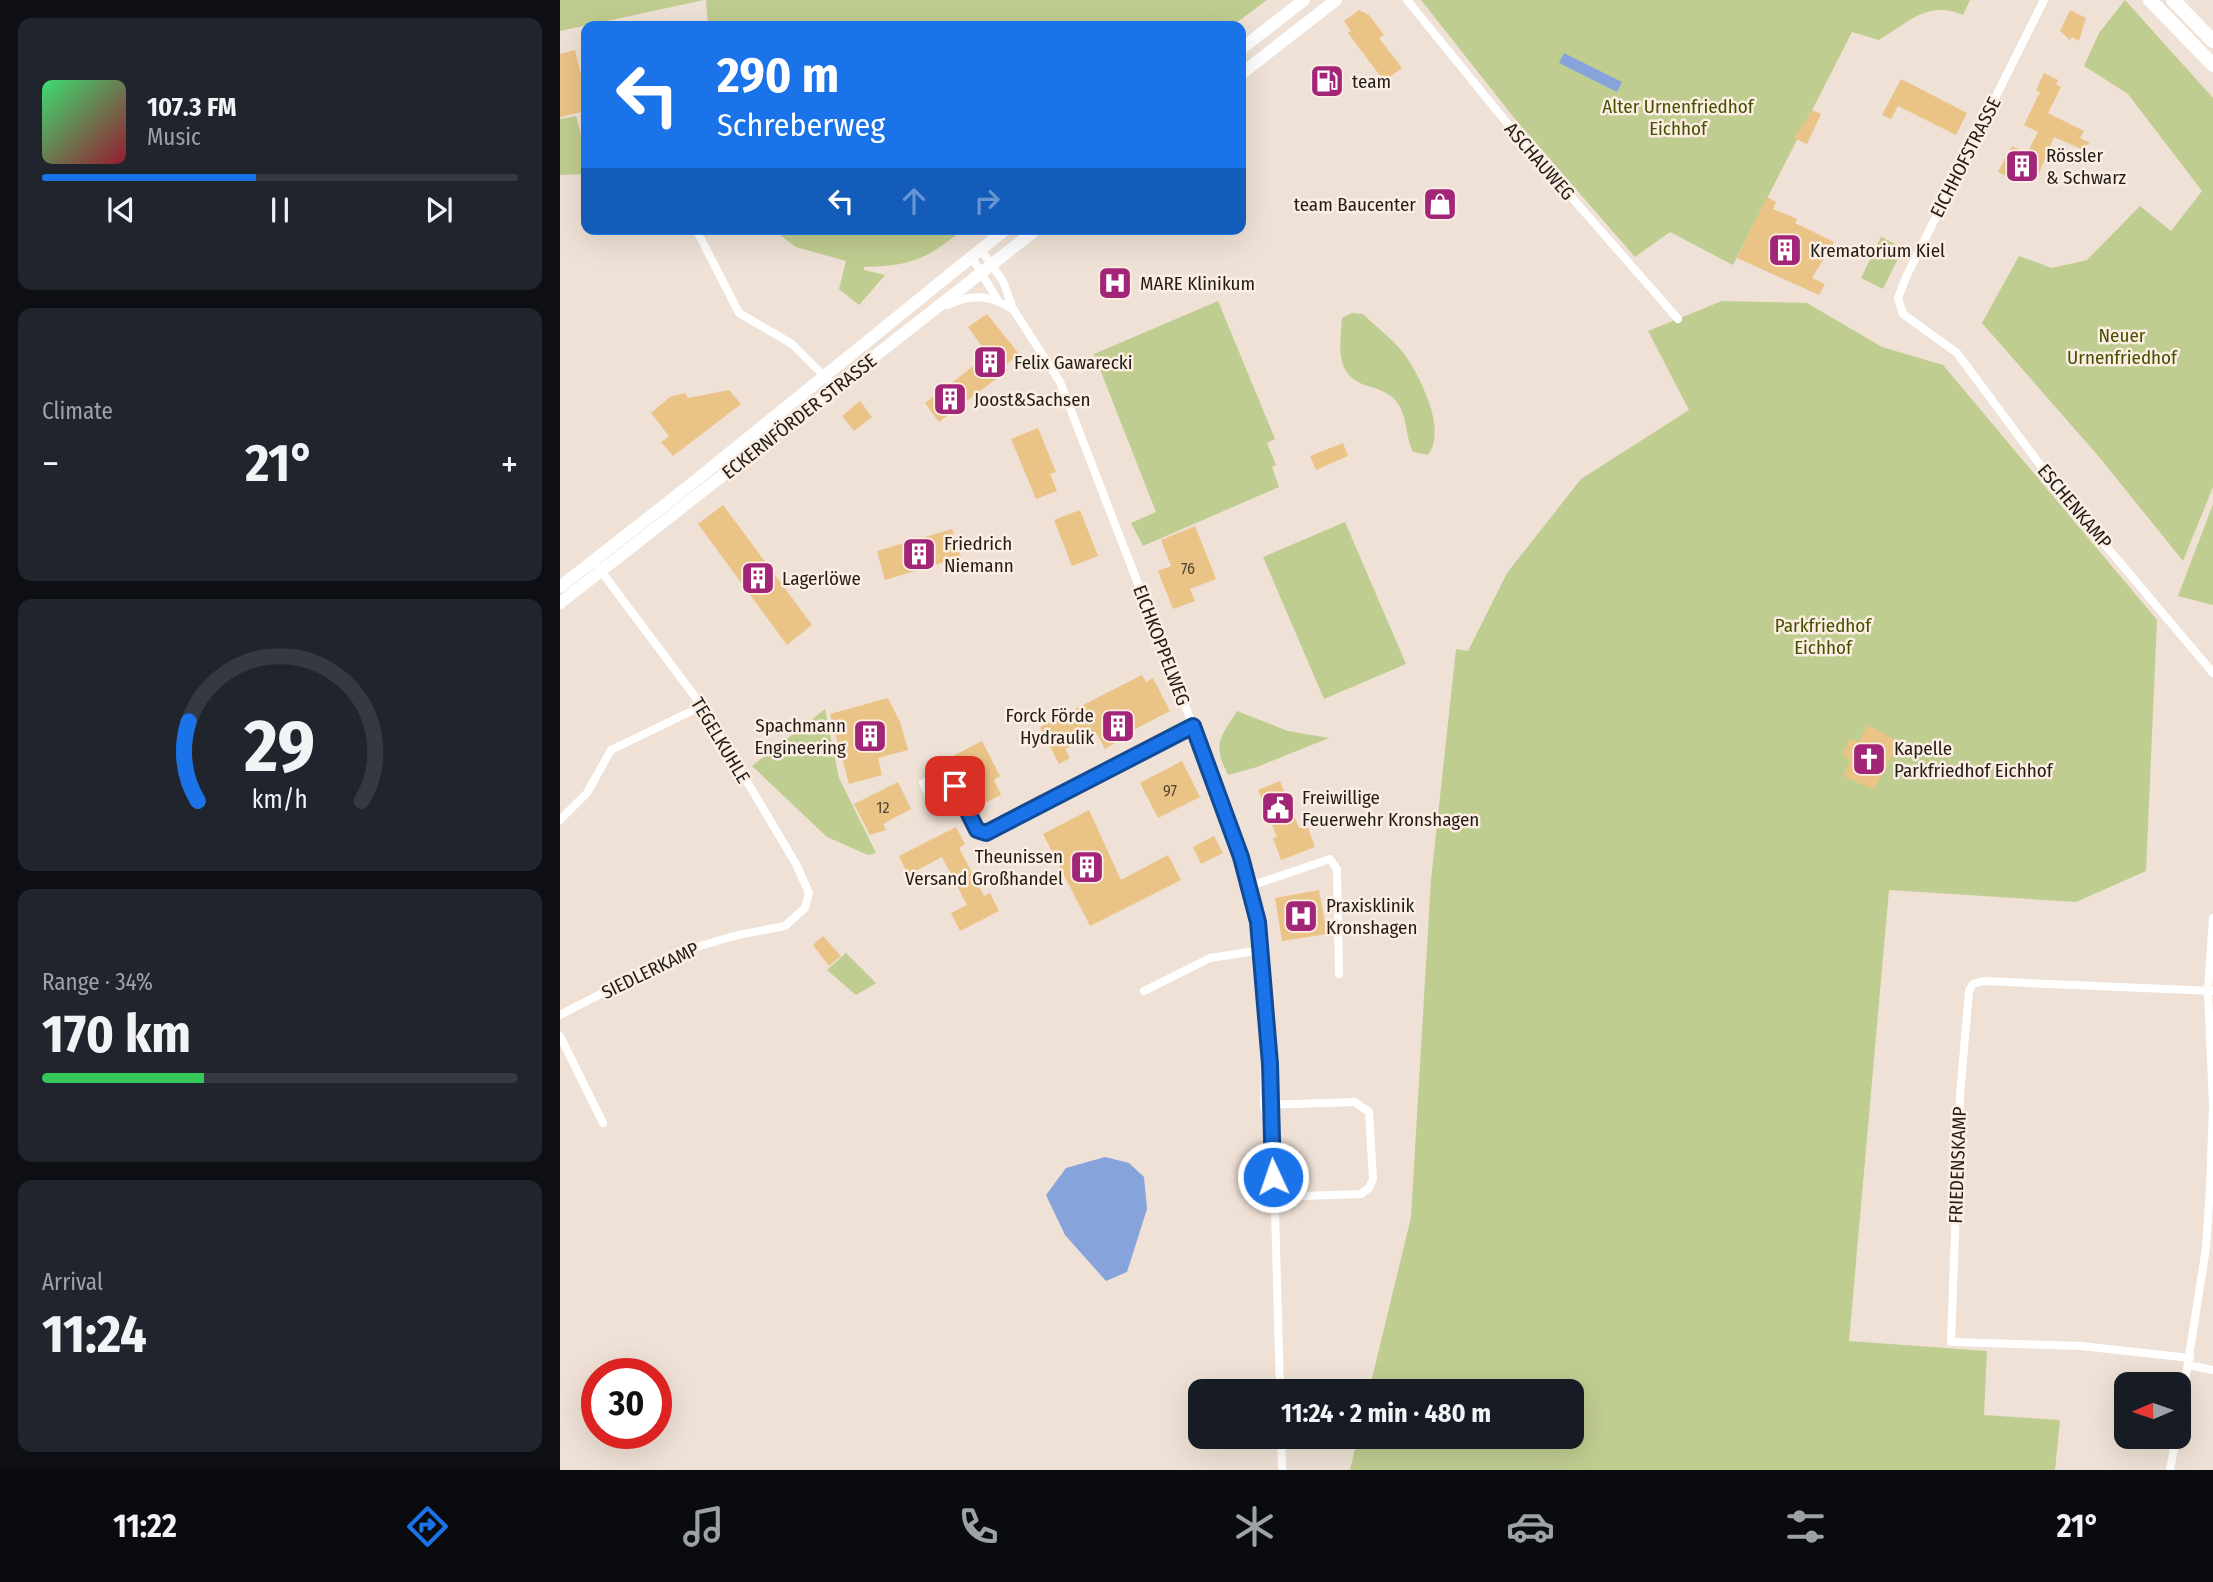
<!DOCTYPE html>
<meta charset="utf-8">
<style>
:root{--surface:#171b24;--page:#20242c;--text:#f1f3f6;--muted:#9ea1a6;--line:#363941;--accent:#1a73e8}
body{margin:0;font-family:"Fira Sans Condensed",sans-serif;background:var(--page);color:var(--text);height:100vh;display:flex;flex-direction:column;font-size:26px;white-space:nowrap}
*{box-sizing:border-box;margin:0}
p{font-size:23px;color:var(--muted)}
.icon{flex:none;width:38px;height:38px;fill:none;stroke:currentColor;stroke-width:2;stroke-linecap:round;stroke-linejoin:round}
.map{position:relative;flex:1;overflow:hidden}
.drawer{display:flex;flex-direction:column;gap:18px;padding:18px;background:#0d0f14;width:560px}
.drawer>*{flex:none}
.hud{position:absolute;left:21px;top:21px;width:665px;height:214px;border-radius:14px;box-shadow:0 7px 28px #0002;background:#1a73e8;color:#fff;overflow:hidden}
.needle{width:46px;rotate:268deg}
.controls{position:absolute;left:1554px;top:1372px;display:grid;gap:14px}
.controls a{display:grid;place-items:center;width:77px;height:77px;border-radius:14px;background:var(--surface);box-shadow:0 7px 28px #0002;font-size:35px}
.speed{position:absolute;left:21px;top:1358px;display:flex;gap:14px;font-size:35px;font-weight:700;text-align:center}
.speed>*{display:grid;place-content:center;width:91px;height:91px;border-radius:50%;background:var(--surface);box-shadow:0 7px 28px #0002;line-height:1}
.speed .limit{border:10px solid #d22;background:#fff;color:#111}
.pin{position:absolute;display:grid;place-items:center;width:60px;height:60px;color:#fff;margin:-30px;border-radius:14px;box-shadow:0 4px 10px #0006}
.me{position:absolute;width:77px;margin:-38px;rotate:357deg;stroke-linejoin:round;filter:drop-shadow(0 0 5px #0008)}
.turn{display:flex;align-items:center;gap:24px;height:147px;padding:0 21px;font-size:32px}
.turn .icon{width:91px;height:91px;stroke-width:2.5}
.turn b{display:block;font-size:49px;line-height:60px}
.lanes{display:flex;align-items:center;height:66px;padding:0 21px;background:#0003;justify-content:center;gap:35px;direction:ltr}
.lanes .off{opacity:.35}
.big{font-size:52px;font-weight:700;line-height:1.1}
.drawer .widget{flex:1;display:flex;flex-direction:column;justify-content:center;gap:10px;min-width:0;padding:0 24px;border-radius:14px;background:var(--page)}
.drawer .dial{align-items:center;gap:0}
.dial svg{height:182px;overflow:visible;fill:none;stroke:var(--line);stroke-width:7;stroke-linecap:round;text-anchor:middle}
.dial text{fill:var(--text);stroke:none}
.song{display:flex;align-items:center;gap:21px}
.cover{width:84px;height:84px;border-radius:10px;background:linear-gradient(135deg,hsl(140 70% 55%),hsl(350 70% 35%))}
.played{height:7px;border-radius:4px;background:linear-gradient(90deg,var(--accent) 45%,var(--line) 45%)}
.keys{display:flex;justify-content:space-around;direction:ltr}
.heat{display:flex;justify-content:space-between;align-items:center;font-size:38px;direction:ltr}
.charge{height:10px;border-radius:5px;background:linear-gradient(90deg,#34c759 34%,var(--line) 0)}
.trip{position:absolute;left:628px;top:1379px;width:396px;height:70px;border-radius:14px;background:var(--surface);box-shadow:0 7px 28px #0002;font-weight:700;line-height:70px;text-align:center}
.dock{display:flex;height:112px;justify-content:space-around;align-items:center;background:#090b0e;color:var(--muted)}
.dock .icon{width:49px;height:49px}
.dock .current{color:var(--accent)}
.dock b{font-size:32px;color:var(--text)}
main{display:flex;flex:1;min-height:0}
.map>svg:first-child{display:block}
.green{fill:#c0cd90}
.water{fill:#87a3dc}
.building{fill:#eac387}
.lines{fill:none;stroke-linecap:round;stroke-linejoin:round}
.street{stroke:#fff;stroke-width:8}
.secondary{stroke:#fff;stroke-width:12}
.highway{stroke:#fff;stroke-width:14}
.route-casing{stroke:#114b97;stroke-width:18}
.route{stroke:#1a73e8;stroke-width:12}
.labels{text-anchor:middle;stroke-width:5;stroke-linejoin:round;paint-order:stroke}
.number-label{font-size:16px;fill:#544634}
.poi-label{font-size:19px;fill:#221d19;stroke:#fceee2;text-anchor:start}
.park-label{font-size:19px;fill:#455000;stroke:#fceee2}
.street-label{font-size:19px;fill:#221d19;stroke:#fceee2}
</style>
<main>
<section class="drawer">
<div class="widget">
<div class="song"><i class="cover"></i><div><b>107.3 FM</b><p>Music</p></div></div>
<div class="played"></div>
<div class="keys"><svg class="icon" aria-label="previous" viewBox="0 0 24 24"><path d="M18 5L8 12l10 7zM5 5v14"/></svg><svg class="icon" aria-label="pause" viewBox="0 0 24 24"><path d="M8 5v14M16 5v14"/></svg><svg class="icon" aria-label="next" viewBox="0 0 24 24"><path d="M6 5l10 7-10 7zM19 5v14"/></svg></div>
</div>
<div class="widget"><p>Climate</p>
<div class="heat"><a>−</a><b class="big">21°</b><a>+</a></div>
</div>
<div class="widget dial"><svg viewBox="0 0 100 80">
<path d="M14 69A42 42 0 1 1 86 69"/>
<path d="M14 69A42 42 0 0 1 10 34" stroke="#1a73e8"/>
<text x="50" y="56" font-size="32" font-weight="700">29</text>
<text x="50" y="72" font-size="11">km/h</text>
</svg></div>
<div class="widget"><p>Range · 34%</p><b class="big">170 km</b><div class="charge"></div></div>
<div class="widget"><p>Arrival</p><b class="big">11:24</b></div>
</section>
<div class="map">
<svg width="1653" height="1470" viewBox="0 0 1653 1470">
<rect width="100%" height="100%" fill="#efe1d5"/>
<g class="green">
<path d="M 0,0 L 144,0 L 0,31 Z"/>
<path d="M 146,0 L 707,0 L 672,26 L 148,26 Z"/>
<path d="M 861,0 L 1410,0 L 1403,15 C 1368,0 1349,22 1319,40 L 1292,32 L 1173,265 L 1110,232 L 1075,257 L 955,119 Z"/>
<path d="M 1565,0 L 1653,98 L 1653,487 L 1623,561 L 1540,458 L 1422,323 L 1459,256 L 1492,268 L 1527,260 L 1580,206 L 1611,231 L 1642,191 L 1568,94 L 1524,66 L 1539,33 Z"/>
<path d="M 16,116 L 26,153 L 26,174 L 0,175 L 0,119 Z"/>
<path d="M 212,229 L 404,229 C 367,258 353,266 304,267 L 304,270 L 325,275 L 299,305 L 279,289 L 286,261 L 236,247 Z"/>
<path d="M 1321,237 L 1343,248 L 1323,289 L 1301,278 Z"/>
<path d="M 658,301 L 715,439 L 707,443 L 716,465 L 712,467 L 719,487 L 583,546 L 571,523 L 596,512 L 534,354 Z"/>
<path d="M 1162,301 L 1247,303 L 1322,347 L 1383,365 L 1597,620 L 1586,871 L 1516,902 L 1329,890 L 1289,1341 L 1427,1351 L 1424,1415 L 1500,1420 L 1495,1470 L 790,1470 L 798,1437 L 1012,1437 L 1012,1391 L 809,1391 L 851,1217 L 871,880 L 896,649 L 908,651 L 947,573 L 1021,479 L 1129,410 L 1088,331 Z"/>
<path d="M 792,313 L 803,314 C 817,328 836,341 847,358 C 862,381 887,431 868,455 L 853,452 C 845,436 848,416 836,401 C 830,393 818,389 808,386 C 774,376 780,347 782,318 Z"/>
<path d="M 1653,504 L 1653,605 L 1618,596 Z"/>
<path d="M 785,522 L 846,664 L 764,699 L 703,557 Z"/>
<path d="M 265,709 L 279,778 L 316,853 L 308,855 L 267,837 L 192,766 Z"/>
<path d="M 677,711 L 728,731 L 769,738 L 697,767 L 668,775 C 652,744 660,738 677,711 Z"/>
<path d="M 286,953 L 316,983 L 296,995 L 267,970 Z"/>
</g>
<g class="water">
<path d="M 1004,53 L 1062,82 L 1057,92 L 999,63 Z"/>
<path d="M 545,1157 L 569,1163 L 584,1177 L 587,1209 L 567,1272 L 546,1281 L 505,1235 L 486,1195 L 506,1168 Z"/>
</g>
<g class="building">
<path d="M 799,10 L 809,15 L 824,35 L 819,38 L 842,68 L 824,81 L 788,33 L 791,31 L 784,21 Z"/>
<path d="M 1510,10 L 1526,18 L 1519,41 L 1512,37 L 1510,40 L 1500,31 Z"/>
<path d="M 15,50 L 26,95 L 26,111 L 0,117 L 0,54 Z"/>
<path d="M 1484,73 L 1498,80 L 1496,84 L 1501,87 L 1488,113 L 1524,131 L 1520,138 L 1530,143 L 1521,149 L 1494,137 L 1479,173 L 1476,172 L 1474,176 L 1471,174 L 1459,182 L 1438,172 L 1452,146 L 1467,153 L 1478,132 L 1464,125 L 1480,92 L 1476,90 Z"/>
<path d="M 1341,79 L 1407,113 L 1396,135 L 1338,106 L 1331,119 L 1322,115 Z"/>
<path d="M 1252,110 L 1261,114 L 1247,144 L 1234,138 Z"/>
<path d="M 1207,197 L 1216,202 L 1213,209 L 1237,219 L 1235,223 L 1274,242 L 1252,278 L 1265,284 L 1259,295 L 1177,258 Z"/>
<path d="M 427,314 L 459,354 L 444,366 L 448,370 L 379,422 L 365,403 L 428,355 L 408,327 Z"/>
<path d="M 169,390 L 181,404 L 113,456 L 101,442 L 109,436 L 91,413 L 110,397 L 125,393 L 128,398 Z"/>
<path d="M 300,401 L 312,417 L 294,431 L 282,416 Z"/>
<path d="M 478,428 L 496,472 L 490,474 L 497,491 L 476,499 L 451,439 Z"/>
<path d="M 783,443 L 788,456 L 756,470 L 750,456 Z"/>
<path d="M 163,505 L 252,625 L 227,645 L 138,524 Z"/>
<path d="M 520,510 L 538,556 L 512,566 L 494,520 Z"/>
<path d="M 635,526 L 656,579 L 630,589 L 635,601 L 613,609 L 598,571 L 611,566 L 601,540 Z"/>
<path d="M 392,529 L 401,557 L 325,580 L 317,551 Z"/>
<path d="M 582,675 L 586,682 L 593,678 L 610,711 L 554,740 L 555,743 L 545,749 L 537,734 L 505,749 L 510,758 L 499,764 L 480,727 Z"/>
<path d="M 328,698 L 340,722 L 348,750 L 318,758 L 322,775 L 289,784 L 270,714 Z"/>
<path d="M 1308,725 L 1339,742 L 1314,790 L 1283,776 L 1290,761 L 1282,754 L 1290,739 L 1299,742 Z"/>
<path d="M 422,741 L 440,776 L 434,780 L 441,795 L 419,806 L 393,756 Z"/>
<path d="M 622,761 L 640,797 L 598,818 L 580,783 Z"/>
<path d="M 720,781 L 739,828 L 747,825 L 755,847 L 721,860 L 713,838 L 717,837 L 698,790 Z"/>
<path d="M 338,782 L 351,809 L 323,824 L 326,830 L 310,835 L 294,804 Z"/>
<path d="M 529,810 L 561,880 L 608,855 L 621,880 L 530,926 L 483,834 Z"/>
<path d="M 396,827 L 405,844 L 399,848 L 424,896 L 430,893 L 439,911 L 400,931 L 391,913 L 407,905 L 382,857 L 348,875 L 339,856 Z"/>
<path d="M 654,836 L 663,853 L 641,864 L 633,847 Z"/>
<path d="M 759,890 L 767,934 L 722,941 L 715,898 Z"/>
<path d="M 263,936 L 281,956 L 269,966 L 253,945 Z"/>
</g>
<g class="lines">
<g class="street">
<path d="M 847,0 L 951,128 L 1118,319"/>
<path d="M 1484,0 L 1347,275 L 1338,298 L 1343,314 L 1397,353 L 1498,489 L 1653,673"/>
<path d="M 136,229 L 179,313 L 232,344 L 275,387"/>
<path d="M 420,249 L 443,281 L 453,309 L 500,382 L 633,726 L 690,886 L 702,950 L 711,1064 L 720,1391"/>
<path d="M 411,256 L 437,299"/>
<path d="M 387,305 C 413,293 429,295 453,309"/>
<path d="M 402,800 L 378,812 L 363,783 L 388,771 L 417,830 L 426,833 L 633,726"/>
<path d="M 0,820 L 27,793 L 51,750 L 142,706"/>
<path d="M 690,886 L 770,859 L 777,869 L 779,974"/>
<path d="M 584,991 L 650,958 L 702,950"/>
<path d="M 0,1015 L 126,950 L 178,935 L 225,926 L 245,908 L 249,893 L 236,864 L 142,706 L 38,567"/>
<path d="M 0,1036 L 43,1123"/>
<path d="M 705,1052 L 704,1105 L 710,1132"/>
<path d="M 704,1105 L 795,1102 L 809,1112 L 813,1179 L 809,1188 L 801,1194 L 714,1197"/>
<path d="M 1630,1358 L 1521,1346 L 1391,1342 L 1400,1096 L 1409,991 L 1413,984 L 1423,981 L 1653,991"/>
<path d="M 1628,1365 L 1653,1370"/>
<path d="M 1619,1420 L 1646,1248 L 1650,1189 L 1653,1105 L 1648,991 L 1653,918"/>
<path d="M 721,1437 L 722,1470"/>
<path d="M 1610,1470 L 1616,1437"/>
</g>
<g class="secondary">
<path d="M 681,49 L 744,0"/>
<path d="M 681,74 L 776,0"/>
<path d="M 0,587 L 130,485 L 446,229"/>
<path d="M 0,603 L 477,229"/>
</g>
<g class="highway">
<path d="M 1590,0 L 1653,65"/>
<path d="M 1613,0 L 1653,41"/>
</g>
</g>
<g class="lines">
<g class="route-casing">
<path id="route" d="M 395,786 L 417,830 L 426,833 L 633,726 L 681,857 L 698,922 L 710,1064 L 713,1177"/>
</g>
<use href="#route" class="route"/>
</g>
<defs>
<g id="fuel-square" transform="scale(1.75)"><rect x="-9" y="-9" width="18" height="18" rx="4" fill="#a32577" stroke="#fceee2"/><path d="M-5.5-6h7V0h2V4h1.3V-2.5L3-4.5l.8-.8L6-3V5H2.5V1h-1V6h-7ZM-4.2-4.7v3.2H.2V-4.7Z" fill="#fff"/></g>
<g id="building-square" transform="scale(1.75)"><rect x="-9" y="-9" width="18" height="18" rx="4" fill="#a32577" stroke="#fceee2"/><path d="M-4-6H4V6H1V3H-1V6H-4ZM-2.5-4.3h1.7v1.8h-1.7ZM.8-4.3h1.7v1.8H.8ZM-2.5-1h1.7V.8h-1.7ZM.8-1h1.7V.8H.8Z" fill="#fff"/></g>
<g id="shop-square" transform="scale(1.75)"><rect x="-9" y="-9" width="18" height="18" rx="4" fill="#a32577" stroke="#fceee2"/><path d="M-5-2.5h2.3a2.7 3.5 0 0 1 5.4 0H5L5.5 6h-11ZM-1.5-2.5h3a1.5 2.3 0 0 0-3 0Z" fill="#fff"/></g>
<g id="hospital-square" transform="scale(1.75)"><rect x="-9" y="-9" width="18" height="18" rx="4" fill="#a32577" stroke="#fceee2"/><path d="M-5-5h3v3.5h4V-5h3V5h-3V1.5h-4V5h-3Z" fill="#fff"/></g>
<g id="church-square" transform="scale(1.75)"><rect x="-9" y="-9" width="18" height="18" rx="4" fill="#a32577" stroke="#fceee2"/><path d="M-1.2-6h2.4v3.5h3.3v2.4h-3.3V6h-2.4V-.1h-3.3v-2.4h3.3Z" fill="#fff"/></g>
<g id="civic-square" transform="scale(1.75)"><rect x="-9" y="-9" width="18" height="18" rx="4" fill="#a32577" stroke="#fceee2"/><path d="M-.6-6.5H3V-4.5H.6V-3L4-1V1h2V6H-6V1h2V-1L-.6-3ZM-1.2 2.5V6h2.4V2.5Z" fill="#fff"/></g>
</defs>
<g fill-rule="evenodd">
<use href="#fuel-square" x="767" y="81"/>
<use href="#building-square" x="1462" y="166"/>
<use href="#shop-square" x="880" y="204"/>
<use href="#building-square" x="1225" y="250"/>
<use href="#hospital-square" x="555" y="283"/>
<use href="#building-square" x="430" y="362"/>
<use href="#building-square" x="390" y="399"/>
<use href="#building-square" x="359" y="554"/>
<use href="#building-square" x="198" y="578"/>
<use href="#building-square" x="558" y="726"/>
<use href="#building-square" x="310" y="736"/>
<use href="#church-square" x="1309" y="759"/>
<use href="#civic-square" x="718" y="808"/>
<use href="#building-square" x="527" y="867"/>
<use href="#hospital-square" x="741" y="916"/>
</g>
<g class="labels">
<g class="number-label">
<text x="628" y="574">76</text>
<text x="610" y="796">97</text>
<text x="323" y="813">12</text>
</g>
<g class="poi-label">
<text x="792" y="88">team</text>
<text x="1486" y="162">Rössler<tspan x="1486" dy="22">&amp; Schwarz</tspan></text>
<text x="856" y="211" text-anchor="end">team Baucenter</text>
<text x="1250" y="257">Krematorium Kiel</text>
<text x="580" y="290">MARE Klinikum</text>
<text x="454" y="369">Felix Gawarecki</text>
<text x="414" y="406">Joost&amp;Sachsen</text>
<text x="384" y="550">Friedrich<tspan x="384" dy="22">Niemann</tspan></text>
<text x="222" y="585">Lagerlöwe</text>
<text x="534" y="722" text-anchor="end">Forck Förde<tspan x="534" dy="22">Hydraulik</tspan></text>
<text x="286" y="732" text-anchor="end">Spachmann<tspan x="286" dy="22">Engineering</tspan></text>
<text x="1334" y="755">Kapelle<tspan x="1334" dy="22">Parkfriedhof Eichhof</tspan></text>
<text x="742" y="804">Freiwillige<tspan x="742" dy="22">Feuerwehr Kronshagen</tspan></text>
<text x="503" y="863" text-anchor="end">Theunissen<tspan x="503" dy="22">Versand Großhandel</tspan></text>
<text x="766" y="912">Praxisklinik<tspan x="766" dy="22">Kronshagen</tspan></text>
</g>
<g class="park-label">
<text x="1118" y="113">Alter Urnenfriedhof<tspan x="1118" dy="22">Eichhof</tspan></text>
<text x="1562" y="342">Neuer<tspan x="1562" dy="22">Urnenfriedhof</tspan></text>
<text x="1263" y="632">Parkfriedhof<tspan x="1263" dy="22">Eichhof</tspan></text>
</g>
<g class="street-label">
<text transform="translate(1405 157) rotate(-63)" y="7">EICHHOFSTRASSE</text>
<text transform="translate(980 161) rotate(49)" y="7">ASCHAUWEG</text>
<text transform="translate(239 416) rotate(-38)" y="7">ECKERNFÖRDER STRASSE</text>
<text transform="translate(1515 506) rotate(50)" y="7">ESCHENKAMP</text>
<text transform="translate(602 645) rotate(69)" y="7">EICHKOPPELWEG</text>
<text transform="translate(161 740) rotate(59)" y="7">TEGELKUHLE</text>
<text transform="translate(90 970) rotate(-26)" y="7">SIEDLERKAMP</text>
<text transform="translate(1397 1165) rotate(-88)" y="7">FRIEDENSKAMP</text>
</g>
</g>
</svg>
<div class="controls">
<a><svg class="needle" viewBox="-14 -14 28 28"><path d="M0-13l5 13h-10z" fill="#e53935"/><path d="M0 13l5-13h-10z" fill="#9ea1a6"/></svg></a>
</div>
<div class="speed"><div class="limit">30</div></div>
<div class="pin" style="left:395px;top:786px;background:#d93025"><svg class="icon" aria-label="arrive" viewBox="0 0 24 24"><path d="M6 21V4h12l-3 4 3 4H6"/></svg></div>
<svg class="me" style="left:713px;top:1177px" viewBox="-20 -20 40 40"><circle r="17" fill="#1a73e8" stroke="#fff" stroke-width="3"/><path d="M0-11L8 9 0 5-8 9z" fill="#fff"/></svg>
<div class="trip">11:24 · 2 min · 480 m</div>
<div class="hud">
<div class="turn"><svg class="icon" aria-label="left" viewBox="0 0 24 24"><path d="M17 20v-9H6M10 6l-5 5 5 5"/></svg><div><b>290 m</b>Schreberweg</div></div>
<div class="lanes"><svg class="icon" aria-label="left" viewBox="0 0 24 24"><path d="M17 20v-9H6M10 6l-5 5 5 5"/></svg><svg class="icon off" aria-label="ahead" viewBox="0 0 24 24"><path d="M12 20V5M6 11l6-6 6 6"/></svg><svg class="icon off" aria-label="right" viewBox="0 0 24 24"><path d="M7 20v-9h11M14 6l5 5-5 5"/></svg></div>
</div>
</div>
</main>
<nav class="dock">
<b>11:22</b>
<svg class="icon current" aria-label="directions" viewBox="0 0 24 24"><path d="M12 3l9 9-9 9-9-9zM9 14v-3h6M13 9l2 2-2 2"/></svg>
<svg class="icon" aria-label="music" viewBox="0 0 24 24"><path d="M9 18V5l10-2v13"/><circle cx="6" cy="18" r="3"/><circle cx="16" cy="16" r="3"/></svg>
<svg class="icon" aria-label="phone" viewBox="0 0 24 24"><path d="M5 4h4l2 5-3 2q2 4 5 5l2-3 5 2v4C11 20 4 13 5 4z"/></svg>
<svg class="icon" aria-label="climate" viewBox="0 0 24 24"><path d="M12 3v18M4 7l16 10M4 17L20 7"/></svg>
<svg class="icon" aria-label="car" viewBox="0 0 24 24"><path d="M5 17H2v-5l4-1 3-4h7l3 4 3 1v5h-3M9 17h6M6 11h13"/><circle cx="7" cy="17" r="2"/><circle cx="17" cy="17" r="2"/></svg>
<svg class="icon" aria-label="filters" viewBox="0 0 24 24"><path d="M4 7h16M4 17h16"/><circle cx="9" cy="7" r="2"/><circle cx="15" cy="17" r="2"/></svg>
<b>21°</b>
</nav>
